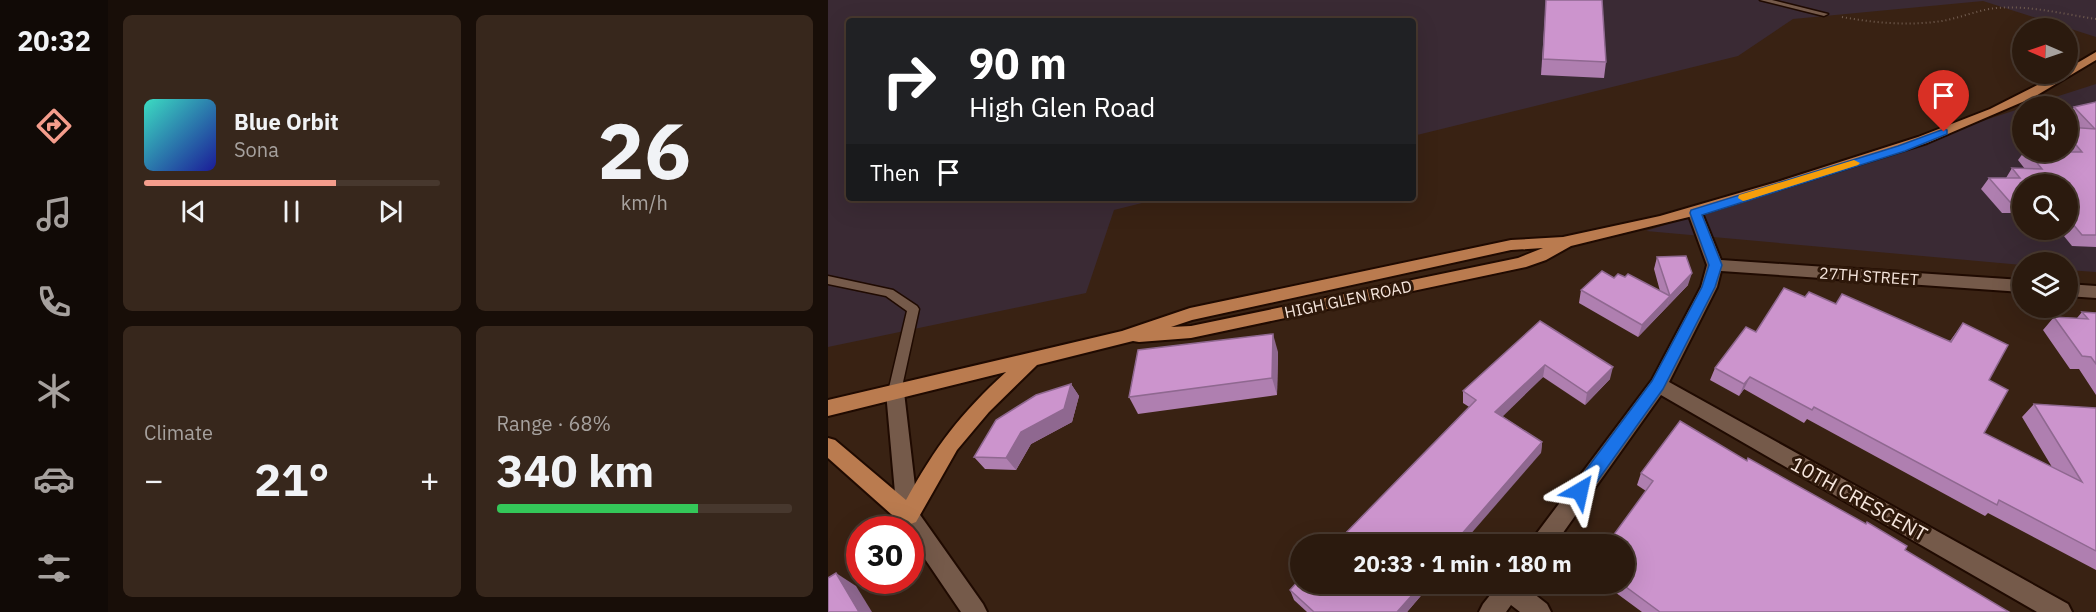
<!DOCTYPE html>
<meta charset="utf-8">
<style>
:root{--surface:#2b1a0e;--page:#37271c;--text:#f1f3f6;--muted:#a6a19e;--line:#47382e;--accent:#f49d8c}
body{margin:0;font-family:"IBM Plex Sans",sans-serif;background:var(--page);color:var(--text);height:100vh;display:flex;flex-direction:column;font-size:22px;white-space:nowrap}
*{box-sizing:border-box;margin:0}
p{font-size:20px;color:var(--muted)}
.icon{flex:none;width:33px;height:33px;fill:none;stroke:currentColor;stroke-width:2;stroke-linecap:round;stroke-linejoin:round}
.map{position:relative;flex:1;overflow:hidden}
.details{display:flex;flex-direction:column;gap:15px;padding:15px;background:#180e08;width:720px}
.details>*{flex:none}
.hud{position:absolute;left:18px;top:18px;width:570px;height:183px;border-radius:6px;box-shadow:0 6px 24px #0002,0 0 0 2px var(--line);background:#202124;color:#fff;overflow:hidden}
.needle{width:39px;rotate:272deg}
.fabs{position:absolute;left:1184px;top:18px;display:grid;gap:12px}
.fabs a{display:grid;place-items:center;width:66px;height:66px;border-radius:50%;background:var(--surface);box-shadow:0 6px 24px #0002,0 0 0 2px var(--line);font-size:30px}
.speed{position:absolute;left:18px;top:516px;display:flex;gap:12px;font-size:30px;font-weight:700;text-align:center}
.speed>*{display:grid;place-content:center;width:78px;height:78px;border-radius:50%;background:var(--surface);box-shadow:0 6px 24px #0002,0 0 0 2px var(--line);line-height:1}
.speed .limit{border:9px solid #d22;background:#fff;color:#111}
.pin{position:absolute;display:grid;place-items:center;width:51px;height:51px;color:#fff;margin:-62px -26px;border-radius:50% 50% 50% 0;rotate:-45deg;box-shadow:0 0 6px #0007}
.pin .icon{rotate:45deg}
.me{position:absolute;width:66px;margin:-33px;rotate:36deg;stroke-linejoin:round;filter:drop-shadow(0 0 4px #0008)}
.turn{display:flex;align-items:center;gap:21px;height:126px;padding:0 24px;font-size:27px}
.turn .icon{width:78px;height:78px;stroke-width:2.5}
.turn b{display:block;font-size:42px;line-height:51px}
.then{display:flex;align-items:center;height:57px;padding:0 24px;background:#0003;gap:12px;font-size:22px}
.big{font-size:45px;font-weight:700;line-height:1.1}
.details .tile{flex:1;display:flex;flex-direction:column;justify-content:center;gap:9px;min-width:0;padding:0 21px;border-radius:9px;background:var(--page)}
.details .dial{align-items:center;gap:0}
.dial b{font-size:78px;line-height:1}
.song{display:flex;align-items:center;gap:18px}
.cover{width:72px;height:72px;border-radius:9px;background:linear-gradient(135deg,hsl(170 70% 55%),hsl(240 70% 35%))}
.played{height:6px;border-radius:3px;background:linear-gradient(90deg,var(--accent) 65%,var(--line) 65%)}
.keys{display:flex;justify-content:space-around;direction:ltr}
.heat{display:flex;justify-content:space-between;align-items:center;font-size:33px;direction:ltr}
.charge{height:9px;border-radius:4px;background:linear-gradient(90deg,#34c759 68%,var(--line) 0)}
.details .tiles{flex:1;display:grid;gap:15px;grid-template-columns:repeat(2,1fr)}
.trip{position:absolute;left:462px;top:534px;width:345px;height:60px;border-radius:30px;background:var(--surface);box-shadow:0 6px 24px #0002,0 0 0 2px var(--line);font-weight:700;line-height:60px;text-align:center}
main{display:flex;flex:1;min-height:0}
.menu{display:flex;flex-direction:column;width:108px;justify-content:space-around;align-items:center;background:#110a06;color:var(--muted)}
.menu .icon{width:42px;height:42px}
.menu .on{color:var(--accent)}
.menu b{font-size:27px;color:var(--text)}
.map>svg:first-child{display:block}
.industrial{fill:#3a2a34;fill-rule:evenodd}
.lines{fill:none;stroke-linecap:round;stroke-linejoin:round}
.service-casing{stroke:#1f0a01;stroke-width:3}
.minor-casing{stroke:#1f0a01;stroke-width:4}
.tertiary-casing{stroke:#1f0a01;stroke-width:4}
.primary-casing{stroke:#1f0a01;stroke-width:4}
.path{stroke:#735e51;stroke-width:2;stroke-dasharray:1 3;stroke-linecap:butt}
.service{fill:#755a4a;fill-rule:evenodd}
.minor{fill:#755a4a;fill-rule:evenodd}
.tertiary{fill:#755a4a;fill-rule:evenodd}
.primary{fill:#ba7b4f;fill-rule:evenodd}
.wall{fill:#af7fb0}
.shaded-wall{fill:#8f6890}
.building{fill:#cc94cd;stroke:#8f6890;stroke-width:1.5}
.route{fill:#1a73e8;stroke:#114b97;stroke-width:1.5}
.slow{fill:#f59e0b}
.labels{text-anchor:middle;stroke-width:6;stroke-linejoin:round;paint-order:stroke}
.street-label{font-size:16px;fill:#f6e6dd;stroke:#2e180a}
.near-street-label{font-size:20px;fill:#f6e6dd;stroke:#2e180a}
</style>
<main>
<nav class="menu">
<b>20:32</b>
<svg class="icon on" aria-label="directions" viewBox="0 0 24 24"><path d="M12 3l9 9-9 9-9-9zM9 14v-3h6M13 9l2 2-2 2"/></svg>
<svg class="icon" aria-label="music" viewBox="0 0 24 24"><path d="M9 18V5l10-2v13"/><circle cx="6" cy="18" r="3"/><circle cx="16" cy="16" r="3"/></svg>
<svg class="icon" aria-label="phone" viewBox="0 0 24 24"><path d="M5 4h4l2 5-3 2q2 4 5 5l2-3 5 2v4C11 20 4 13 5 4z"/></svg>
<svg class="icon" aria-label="climate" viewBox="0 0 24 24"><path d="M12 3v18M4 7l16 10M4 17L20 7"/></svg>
<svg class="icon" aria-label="car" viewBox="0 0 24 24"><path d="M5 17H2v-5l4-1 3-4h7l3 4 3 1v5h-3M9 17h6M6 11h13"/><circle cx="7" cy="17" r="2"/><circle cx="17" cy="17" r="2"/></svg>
<svg class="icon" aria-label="filters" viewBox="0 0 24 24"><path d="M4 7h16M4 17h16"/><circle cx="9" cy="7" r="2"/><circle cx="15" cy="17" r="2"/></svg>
</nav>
<section class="details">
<div class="tiles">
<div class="tile">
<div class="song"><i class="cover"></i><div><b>Blue Orbit</b><p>Sona</p></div></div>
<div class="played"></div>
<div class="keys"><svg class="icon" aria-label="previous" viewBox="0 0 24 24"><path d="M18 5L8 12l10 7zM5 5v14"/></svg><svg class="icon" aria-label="pause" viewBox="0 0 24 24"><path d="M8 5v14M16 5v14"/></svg><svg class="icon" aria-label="next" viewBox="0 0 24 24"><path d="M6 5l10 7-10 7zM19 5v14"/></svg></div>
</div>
<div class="tile dial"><b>26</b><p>km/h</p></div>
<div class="tile"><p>Climate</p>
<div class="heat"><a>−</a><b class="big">21°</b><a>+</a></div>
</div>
<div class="tile"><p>Range · 68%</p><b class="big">340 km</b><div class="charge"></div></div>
</div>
</section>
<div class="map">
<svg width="1268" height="612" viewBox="0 0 1268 612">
<rect width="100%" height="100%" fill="#392213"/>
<g class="industrial">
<path d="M 0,0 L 1268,0 L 1268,37 L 1155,1 L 965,19 L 910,56 L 585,136 L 585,21 L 21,21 L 21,198 L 334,198 L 286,210 L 258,293 L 0,347 Z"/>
<path d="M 1268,84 L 1268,272 L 1239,270 L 1239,262 L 1194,262 L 1194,265 L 818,231 L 1194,108 L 1194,152 L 1239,152 L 1239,106 L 1199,106 ZM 1194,184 L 1239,184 L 1239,230 L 1194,230 Z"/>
</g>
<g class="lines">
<g class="service-casing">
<g id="service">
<path d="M 932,0 L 944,0 L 1000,14 L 996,16 Z"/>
<path d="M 0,276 L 65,290 L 89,306 L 91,309 L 72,396 L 67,397 L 62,396 L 60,392 L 79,311 L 58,296 L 0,284 Z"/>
</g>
</g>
<g class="minor-casing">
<g id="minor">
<path d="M 867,208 L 874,213 L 893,260 L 1194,280 L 1194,292 L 893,271 L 889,287 L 841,382 L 1240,604 L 1244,612 L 1209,612 L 833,395 L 727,544 L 703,544 L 706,537 L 824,380 L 873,287 L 879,265 L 860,213 Z"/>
<path d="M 1239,284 L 1268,286 L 1268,298 L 1239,296 Z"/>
<path d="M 671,584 L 696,584 L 696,586 L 719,604 L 723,612 L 692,612 L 683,605 L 678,612 L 651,612 L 655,604 Z"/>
</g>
</g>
<g class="tertiary-casing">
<path id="tertiary" d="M 67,385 L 74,387 L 76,392 L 90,512 L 155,604 L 159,612 L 133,612 L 82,537 L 82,530 L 78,530 L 69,515 L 58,392 L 60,387 Z"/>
</g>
<g class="primary-casing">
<path id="primary" d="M 1268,52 L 1268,60 L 1206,97 L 1099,143 L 869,215 L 743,246 L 718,260 L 698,267 L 363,338 L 311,342 L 305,341 L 209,365 L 161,412 L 129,450 L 88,522 L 80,525 L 72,522 L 0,458 L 0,438 L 7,440 L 78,500 C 108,446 132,414 178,372 L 0,416 L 0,400 L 294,331 L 362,308 L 683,240 L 735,237 L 832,216 L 949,182 L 1090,137 L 1162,109 L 1231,74 L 1239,74 L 1239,69 ZM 715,248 L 690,258 L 363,326 L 343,327 L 364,320 L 683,250 Z"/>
</g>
<path class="path" d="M 1014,17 C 1047,23 1081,26 1114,21 C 1132,18 1150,10 1168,8 C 1201,5 1235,14 1268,19"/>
<use href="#service" class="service"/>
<use href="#minor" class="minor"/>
<use href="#tertiary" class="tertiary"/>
<use href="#primary" class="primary"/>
</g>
<g class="wall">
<path d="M 718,0 L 778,62 L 776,78 L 713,75 Z"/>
<path d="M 1268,102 L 1268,247 L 1244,246 L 1231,230 L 1239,230 L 1239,184 L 1194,184 L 1194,213 L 1174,213 L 1153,189 L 1161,178 L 1178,178 L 1184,168 L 1197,169 L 1190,160 L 1196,152 L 1239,152 L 1239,134 L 1248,128 L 1239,118 L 1246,107 Z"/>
<path d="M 829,257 L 860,285 L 810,337 L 751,303 L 753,290 L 786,278 L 797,277 L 832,291 L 826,269 Z"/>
<path d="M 977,297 L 1008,304 L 1122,341 L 1135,323 L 1161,380 L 1156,433 L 1224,467 L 1194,417 L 1206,404 L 1268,408 L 1268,570 L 1160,513 L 1157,516 L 979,419 L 976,423 L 916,389 L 911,396 L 882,380 L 887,368 L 928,332 Z"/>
<path d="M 1254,312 L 1268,313 L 1268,395 L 1251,369 L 1242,369 L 1215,330 L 1226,317 L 1249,318 Z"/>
<path d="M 712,321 L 782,379 L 757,405 L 715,377 L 674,416 L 714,442 L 713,453 L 635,403 L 635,391 Z"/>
<path d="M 450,352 L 449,395 L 310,414 L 301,397 Z"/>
<path d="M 243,384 L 251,396 L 244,422 L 203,444 L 188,470 L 157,469 L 146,457 Z"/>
<path d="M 919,461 L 1038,524 L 1039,522 L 1077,550 L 1181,612 L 814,612 L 776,584 L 796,584 L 818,491 L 809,485 L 813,473 Z"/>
<path d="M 603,584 L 579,612 L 479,612 L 466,600 L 462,590 Z"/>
</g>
<g class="shaded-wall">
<path d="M 864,273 L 860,285 L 838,308 L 842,296 Z"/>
<path d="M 842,296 L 838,308 L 810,337 L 814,325 Z"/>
<path d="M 445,334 L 450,352 L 449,395 L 444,378 Z"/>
<path d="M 717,365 L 715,377 L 667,424 L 667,412 Z"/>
<path d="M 785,367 L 782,379 L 757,405 L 759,393 Z"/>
<path d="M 922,377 L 916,389 L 911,396 L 916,384 Z"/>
<path d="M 243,384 L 251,396 L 244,422 L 203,444 L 188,470 L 178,458 L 193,432 Z"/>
<path d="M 714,442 L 713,453 L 634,544 L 625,544 Z"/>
<path d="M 8,573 L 28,586 L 44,612 L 31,612 Z"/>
<path d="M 594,584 L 603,584 L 579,612 L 569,612 Z"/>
</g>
<g class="building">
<path d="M 718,0 L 774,0 L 778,62 L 715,59 Z"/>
<path d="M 1268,102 L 1268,235 L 1254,235 L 1239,217 L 1239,184 L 1194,184 L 1194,202 L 1182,202 L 1161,178 L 1192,178 L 1184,168 L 1214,169 L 1200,152 L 1254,152 L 1239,134 L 1239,127 L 1267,129 L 1246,107 Z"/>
<path d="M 858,256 L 864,273 L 842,296 L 829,257 Z"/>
<path d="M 774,271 L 786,278 L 790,274 L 797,277 L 800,274 L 842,296 L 814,325 L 753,290 Z"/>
<path d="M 956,288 L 977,297 L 981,292 L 1008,304 L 1014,294 L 1123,342 L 1135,323 L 1180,345 L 1161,380 L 1180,390 L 1156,433 L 1254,482 L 1206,404 L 1268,408 L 1268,551 L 1171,500 L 1169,505 L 986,407 L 984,410 L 922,377 L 916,384 L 887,368 L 918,327 L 928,332 Z"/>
<path d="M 1254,312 L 1268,313 L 1268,364 L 1263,357 L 1254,356 L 1226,317 L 1260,319 Z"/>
<path d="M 712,321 L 785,367 L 759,393 L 717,365 L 667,412 L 714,442 L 625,544 L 507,544 L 648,400 L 635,391 Z"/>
<path d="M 445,334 L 444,378 L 301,397 L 310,350 Z"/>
<path d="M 243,384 L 236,409 L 193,432 L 178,458 L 146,457 L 168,420 L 208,395 Z"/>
<path d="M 852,421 L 919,461 L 920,458 L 1038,524 L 1039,522 L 1079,546 L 1077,550 L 1181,612 L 832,612 L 794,584 L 796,584 L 796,544 L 779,544 L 825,481 L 813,473 Z"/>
<path d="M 8,573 L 31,612 L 0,612 L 0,578 Z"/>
<path d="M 472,579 L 472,584 L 594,584 L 569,612 L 486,612 L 462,590 Z"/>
</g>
<path class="route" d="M 1116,129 L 1119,130 L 1119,134 L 1077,151 L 874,215 L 894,265 L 887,287 L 835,389 L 758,497 L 752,499 L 746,497 L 744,491 L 746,486 L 824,381 L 874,287 L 881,265 L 862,213 L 863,210 L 1070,146 Z"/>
<path class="slow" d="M 1026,160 L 1032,163 L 1030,165 L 919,200 L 915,201 L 910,198 L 911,195 Z"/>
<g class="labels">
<g class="street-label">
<text transform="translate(1041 276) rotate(4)" y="6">27TH STREET</text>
<text transform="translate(520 299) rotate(-12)" y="6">HIGH GLEN ROAD</text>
</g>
<g class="near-street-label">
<text transform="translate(1031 499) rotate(29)" y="7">10TH CRESCENT</text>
</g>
</g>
</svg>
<div class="fabs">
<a><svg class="needle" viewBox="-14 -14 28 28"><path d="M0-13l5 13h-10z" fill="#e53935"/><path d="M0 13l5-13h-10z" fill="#a6a19e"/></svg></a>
<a><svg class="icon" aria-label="sound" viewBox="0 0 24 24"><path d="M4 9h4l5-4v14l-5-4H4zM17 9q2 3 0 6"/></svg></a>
<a><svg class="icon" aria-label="search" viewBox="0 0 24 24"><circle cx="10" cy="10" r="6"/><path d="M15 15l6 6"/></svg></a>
<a><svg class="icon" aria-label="layers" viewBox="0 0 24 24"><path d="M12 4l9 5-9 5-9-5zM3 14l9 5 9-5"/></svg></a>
</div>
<div class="speed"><div class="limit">30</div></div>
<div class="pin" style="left:1116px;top:132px;background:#d93025"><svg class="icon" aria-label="arrive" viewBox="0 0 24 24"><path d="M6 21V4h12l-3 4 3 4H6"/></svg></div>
<svg class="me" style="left:752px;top:491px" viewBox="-20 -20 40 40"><path d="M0-17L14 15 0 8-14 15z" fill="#1a73e8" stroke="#fff" stroke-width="4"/></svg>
<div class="trip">20:33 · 1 min · 180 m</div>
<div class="hud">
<div class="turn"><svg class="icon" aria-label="right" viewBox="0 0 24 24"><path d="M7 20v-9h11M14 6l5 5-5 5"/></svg><div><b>90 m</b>High Glen Road</div></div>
<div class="then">Then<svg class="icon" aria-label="arrive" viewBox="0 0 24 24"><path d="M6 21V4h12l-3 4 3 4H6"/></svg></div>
</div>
</div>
</main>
